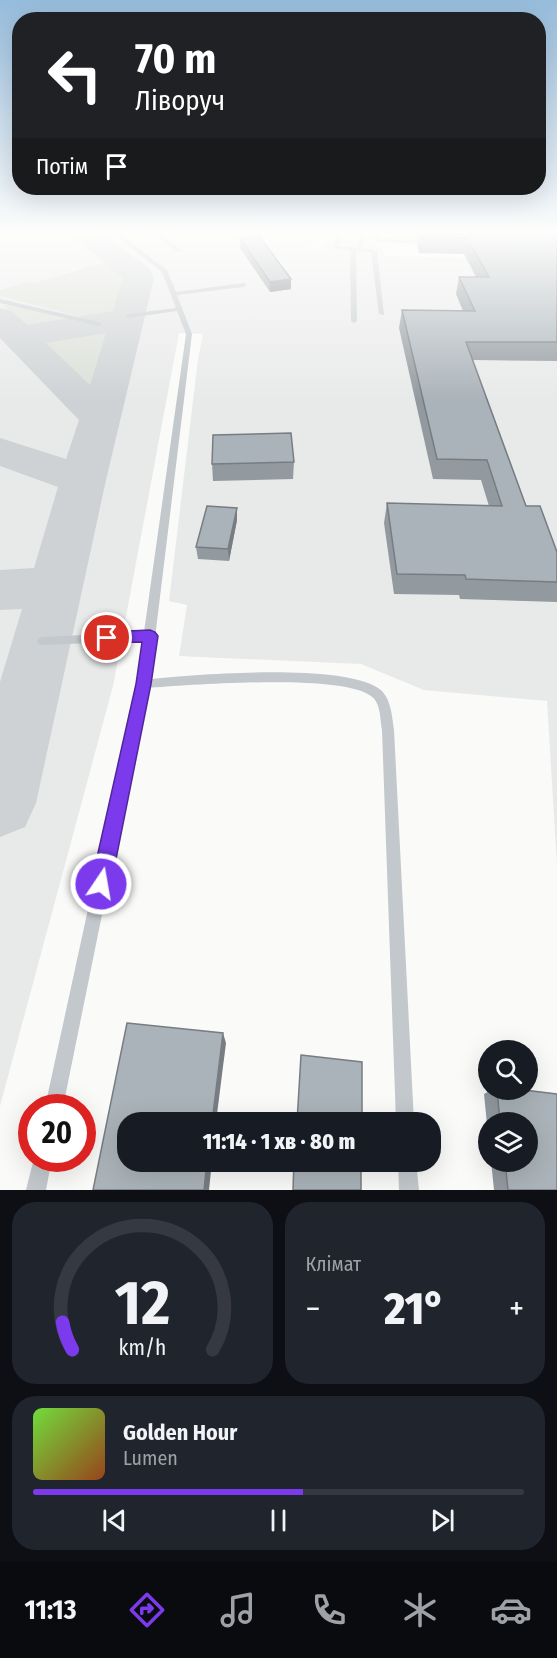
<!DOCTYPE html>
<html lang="uk">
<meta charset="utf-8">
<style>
:root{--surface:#171b24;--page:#20242c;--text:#f1f3f6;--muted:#9ea1a6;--line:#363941;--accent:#7c3aed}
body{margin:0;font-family:"Fira Sans Condensed",sans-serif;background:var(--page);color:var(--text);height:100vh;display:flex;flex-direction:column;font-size:22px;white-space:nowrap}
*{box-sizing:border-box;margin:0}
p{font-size:20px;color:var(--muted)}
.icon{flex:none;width:33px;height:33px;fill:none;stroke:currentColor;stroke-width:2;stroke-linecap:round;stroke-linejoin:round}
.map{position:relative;height:1190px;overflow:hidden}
.drawer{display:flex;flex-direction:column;gap:12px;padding:12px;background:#0d0f14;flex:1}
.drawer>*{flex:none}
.top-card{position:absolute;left:12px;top:12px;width:534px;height:183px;border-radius:24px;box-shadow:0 6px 24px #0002;background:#202124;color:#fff;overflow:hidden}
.fabs{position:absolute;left:478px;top:1040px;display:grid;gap:12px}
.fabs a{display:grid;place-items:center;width:60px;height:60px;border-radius:50%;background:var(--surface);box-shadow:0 6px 24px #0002;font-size:30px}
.speed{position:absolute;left:18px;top:1094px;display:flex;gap:12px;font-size:30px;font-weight:700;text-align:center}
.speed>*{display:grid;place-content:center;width:78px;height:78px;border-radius:50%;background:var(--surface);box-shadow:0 6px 24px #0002;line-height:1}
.speed .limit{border:9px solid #d22;background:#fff;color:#111}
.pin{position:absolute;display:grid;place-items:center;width:51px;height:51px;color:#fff;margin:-26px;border:3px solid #fff;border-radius:50%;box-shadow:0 2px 6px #0007}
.me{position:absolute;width:66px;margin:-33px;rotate:12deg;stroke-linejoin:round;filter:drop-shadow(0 0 4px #0008)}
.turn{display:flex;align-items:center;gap:21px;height:126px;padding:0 24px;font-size:27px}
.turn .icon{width:78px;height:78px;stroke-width:2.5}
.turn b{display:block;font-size:42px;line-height:51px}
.then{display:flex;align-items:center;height:57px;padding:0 24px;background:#0003;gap:12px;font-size:22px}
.big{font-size:45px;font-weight:800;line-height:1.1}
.drawer .tile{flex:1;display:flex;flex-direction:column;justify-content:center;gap:9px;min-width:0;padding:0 21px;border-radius:24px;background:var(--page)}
.drawer .dial{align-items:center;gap:0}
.dial svg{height:156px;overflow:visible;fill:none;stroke:var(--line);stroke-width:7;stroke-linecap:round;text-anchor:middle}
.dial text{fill:var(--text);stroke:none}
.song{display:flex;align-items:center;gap:18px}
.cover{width:72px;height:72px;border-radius:9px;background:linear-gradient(135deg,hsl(100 70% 55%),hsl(20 70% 35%))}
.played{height:6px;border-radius:3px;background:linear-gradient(90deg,var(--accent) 55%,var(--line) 55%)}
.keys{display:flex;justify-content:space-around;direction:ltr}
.heat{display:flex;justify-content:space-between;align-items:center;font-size:33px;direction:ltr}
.drawer .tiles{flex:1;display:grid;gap:12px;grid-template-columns:1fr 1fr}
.tile:last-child{grid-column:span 2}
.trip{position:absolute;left:117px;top:1112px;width:324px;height:60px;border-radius:24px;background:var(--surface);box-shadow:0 6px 24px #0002;font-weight:800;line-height:60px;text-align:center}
.tabs{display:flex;height:96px;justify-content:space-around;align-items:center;background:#090b0e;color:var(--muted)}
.tabs .icon{width:42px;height:42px}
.tabs .active{color:var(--accent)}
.tabs b{font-size:27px;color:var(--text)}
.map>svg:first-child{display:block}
.built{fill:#e8e9e9}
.green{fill:#dadfd7}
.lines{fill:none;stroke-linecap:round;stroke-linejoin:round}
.taxiway{fill:#ced2d4;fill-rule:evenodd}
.service{fill:#c3c8cc;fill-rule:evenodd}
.wall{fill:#929a9f}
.shaded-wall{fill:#777d82}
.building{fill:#aab3b9;stroke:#777d82;stroke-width:1.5}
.route{fill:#7c3aed;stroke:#51269a;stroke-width:1.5}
</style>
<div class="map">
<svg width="557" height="1190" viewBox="0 0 557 1190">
<rect width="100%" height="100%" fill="#fafaf8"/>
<path class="built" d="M 0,234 L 317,234 L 309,249 L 321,249 L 328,234 L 372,234 L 378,246 L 382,247 L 384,256 L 546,260 L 557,242 L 557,865 L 547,701 L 424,690 L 361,664 L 179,656 L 187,605 L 169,601 L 198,359 L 203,334 L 179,333 L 113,686 L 0,1106 Z"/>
<g class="green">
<path d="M 103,263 L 112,263 L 127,275 L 129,280 L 118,315 L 85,318 L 0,296 L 0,290 L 31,281 L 34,283 Z"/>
<path d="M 2,305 L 19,307 L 80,322 L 29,331 Z"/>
<path d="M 107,327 L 113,332 L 95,390 L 91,391 L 37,339 Z"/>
</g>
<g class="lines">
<path class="taxiway" d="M 71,234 L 102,234 L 148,267 L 154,278 L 106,480 L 36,803 L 25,827 L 0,837 L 0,682 L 22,609 L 0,610 L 0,570 L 34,568 L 58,487 L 0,466 L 0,438 L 66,459 L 79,420 L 0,338 L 0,308 L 12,311 L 27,325 L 113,311 L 123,278 ZM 106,333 L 90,385 L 46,343 Z"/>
<g class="service">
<path d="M 118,234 L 123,234 L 125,238 L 167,270 L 176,292 L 244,283 L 247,285 L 244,287 L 177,295 L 192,334 L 150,679 C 198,674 340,663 378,688 C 391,696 392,716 394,730 L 414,1122 L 396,1122 L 382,730 C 380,719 381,703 371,696 C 342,673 189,685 148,688 L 63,1107 L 45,1107 L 137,684 L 143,641 L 43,645 L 39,644 L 37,641 L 39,638 L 43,637 L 144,632 L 186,334 L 177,311 L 128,318 L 125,316 L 128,314 L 176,308 L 162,272 L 121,240 Z"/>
<path d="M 154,234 L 160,234 L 182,251 L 177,252 Z"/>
<path d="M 337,234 L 342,234 L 338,246 L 357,248 L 361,234 L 366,234 L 362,248 L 377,251 L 384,315 L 379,314 L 371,252 L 356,251 L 357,321 L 354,323 L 351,321 L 350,250 L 333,248 Z"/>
<path d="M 374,234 L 380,234 L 380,238 L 431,240 L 434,242 L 431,244 L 378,242 L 375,240 Z"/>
<path d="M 0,299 L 99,322 L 102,324 L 99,326 L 0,303 Z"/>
<path d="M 34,1158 L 52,1158 L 46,1190 L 26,1190 Z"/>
<path d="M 398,1161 L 416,1161 L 419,1190 L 399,1190 Z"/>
</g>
</g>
<g class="wall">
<path d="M 415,234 L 557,234 L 557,361 L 473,360 L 526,506 L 557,552 L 557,602 L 460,599 L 459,595 L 394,594 L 384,523 L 387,503 L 489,506 L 481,480 L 433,479 L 399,328 L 402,310 L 463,311 L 456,294 L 459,277 L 476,277 L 464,254 L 419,253 L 417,245 L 419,237 L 416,237 Z"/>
<path d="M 240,238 L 291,289 L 270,292 L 240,248 Z"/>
<path d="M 294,462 L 293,479 L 213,481 L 212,464 Z"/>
<path d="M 237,520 L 229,561 L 198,559 L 196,547 Z"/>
<path d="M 493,1089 L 516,1089 L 557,1094 L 557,1190 L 494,1190 L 491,1161 L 528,1161 L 528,1122 L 489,1122 L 489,1144 L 484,1094 Z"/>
</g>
<g class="shaded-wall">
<path d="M 291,279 L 291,289 L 270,292 L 270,282 Z"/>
<path d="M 237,508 L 237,520 L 229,561 L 228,549 Z"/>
<path d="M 223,1033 L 226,1043 L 216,1122 L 212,1122 Z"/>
<path d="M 207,1161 L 212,1161 L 209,1190 L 204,1190 Z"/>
</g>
<g class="building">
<path d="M 421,234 L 557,234 L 557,342 L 466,342 L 526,506 L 540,506 L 557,552 L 557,582 L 466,579 L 465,575 L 397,574 L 387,503 L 502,506 L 487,460 L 437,459 L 402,310 L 475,311 L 459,277 L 489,277 L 467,238 L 421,237 Z"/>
<path d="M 259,236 L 291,279 L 270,282 L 240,238 Z"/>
<path d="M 291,433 L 294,462 L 212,464 L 213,435 Z"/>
<path d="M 207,506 L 237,508 L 228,549 L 196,547 Z"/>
<path d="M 127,1023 L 223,1033 L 212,1122 L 128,1122 L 128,1161 L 207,1161 L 204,1190 L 93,1190 Z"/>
<path d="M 301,1055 L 362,1062 L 362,1122 L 297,1122 Z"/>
<path d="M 497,1089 L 516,1089 L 557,1094 L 557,1190 L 508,1190 L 505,1161 L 528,1161 L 528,1122 L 500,1122 Z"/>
<path d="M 294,1161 L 361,1161 L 361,1190 L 293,1190 Z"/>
</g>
<linearGradient id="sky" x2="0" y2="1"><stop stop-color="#96bcdc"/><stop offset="0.58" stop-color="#fdfdfc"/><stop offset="1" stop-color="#fdfdfc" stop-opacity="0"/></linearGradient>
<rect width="557" height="401" fill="url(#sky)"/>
<path class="route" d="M 150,630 L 155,632 L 158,636 L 151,684 L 111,884 L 108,891 L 101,894 L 94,891 L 91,884 L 136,684 L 142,642 L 107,643 L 102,642 L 100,638 L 102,634 L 107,632 Z"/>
</svg>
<div class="fabs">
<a><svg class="icon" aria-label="search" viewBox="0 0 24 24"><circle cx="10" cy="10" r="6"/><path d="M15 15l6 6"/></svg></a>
<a><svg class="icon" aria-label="layers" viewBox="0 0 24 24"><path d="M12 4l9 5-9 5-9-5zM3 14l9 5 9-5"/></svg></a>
</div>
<div class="speed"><div class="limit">20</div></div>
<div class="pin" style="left:107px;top:638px;background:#d93025"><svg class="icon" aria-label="arrive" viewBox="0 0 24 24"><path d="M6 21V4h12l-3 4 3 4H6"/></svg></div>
<svg class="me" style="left:101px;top:884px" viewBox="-20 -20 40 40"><circle r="17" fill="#7c3aed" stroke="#fff" stroke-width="3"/><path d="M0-11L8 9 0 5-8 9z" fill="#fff"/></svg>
<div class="trip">11:14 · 1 хв · 80 m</div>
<div class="top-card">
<div class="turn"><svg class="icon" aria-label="left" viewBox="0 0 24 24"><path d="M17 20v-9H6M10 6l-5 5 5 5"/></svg><div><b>70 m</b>Ліворуч</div></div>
<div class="then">Потім<svg class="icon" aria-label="arrive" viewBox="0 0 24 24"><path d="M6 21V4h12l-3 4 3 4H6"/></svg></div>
</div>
</div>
<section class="drawer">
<div class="tiles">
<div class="tile dial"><svg viewBox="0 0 100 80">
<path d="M14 69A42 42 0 1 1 86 69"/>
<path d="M14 69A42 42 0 0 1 9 55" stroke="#7c3aed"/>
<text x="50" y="56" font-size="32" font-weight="700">12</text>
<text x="50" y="72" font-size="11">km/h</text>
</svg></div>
<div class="tile"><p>Клімат</p>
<div class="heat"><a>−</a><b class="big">21°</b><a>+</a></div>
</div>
<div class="tile">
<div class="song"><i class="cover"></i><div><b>Golden Hour</b><p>Lumen</p></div></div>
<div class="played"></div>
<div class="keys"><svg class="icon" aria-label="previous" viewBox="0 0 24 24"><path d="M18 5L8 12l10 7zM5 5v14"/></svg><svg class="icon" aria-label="pause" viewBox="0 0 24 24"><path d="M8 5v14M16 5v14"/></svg><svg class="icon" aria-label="next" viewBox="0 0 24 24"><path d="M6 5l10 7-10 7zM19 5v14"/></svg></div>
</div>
</div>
</section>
<nav class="tabs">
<b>11:13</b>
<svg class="icon active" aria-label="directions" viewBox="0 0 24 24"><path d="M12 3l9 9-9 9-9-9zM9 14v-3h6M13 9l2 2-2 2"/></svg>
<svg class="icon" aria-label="music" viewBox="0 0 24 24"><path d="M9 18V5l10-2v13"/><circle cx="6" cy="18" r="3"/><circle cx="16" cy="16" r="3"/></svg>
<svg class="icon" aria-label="phone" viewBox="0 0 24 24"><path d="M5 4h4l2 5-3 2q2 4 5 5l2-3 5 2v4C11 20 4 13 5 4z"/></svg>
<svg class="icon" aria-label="climate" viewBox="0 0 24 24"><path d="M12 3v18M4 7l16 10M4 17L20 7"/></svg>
<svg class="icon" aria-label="car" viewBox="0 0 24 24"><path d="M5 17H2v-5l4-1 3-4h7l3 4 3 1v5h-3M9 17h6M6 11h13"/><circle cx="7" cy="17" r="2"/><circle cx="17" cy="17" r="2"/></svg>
</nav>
